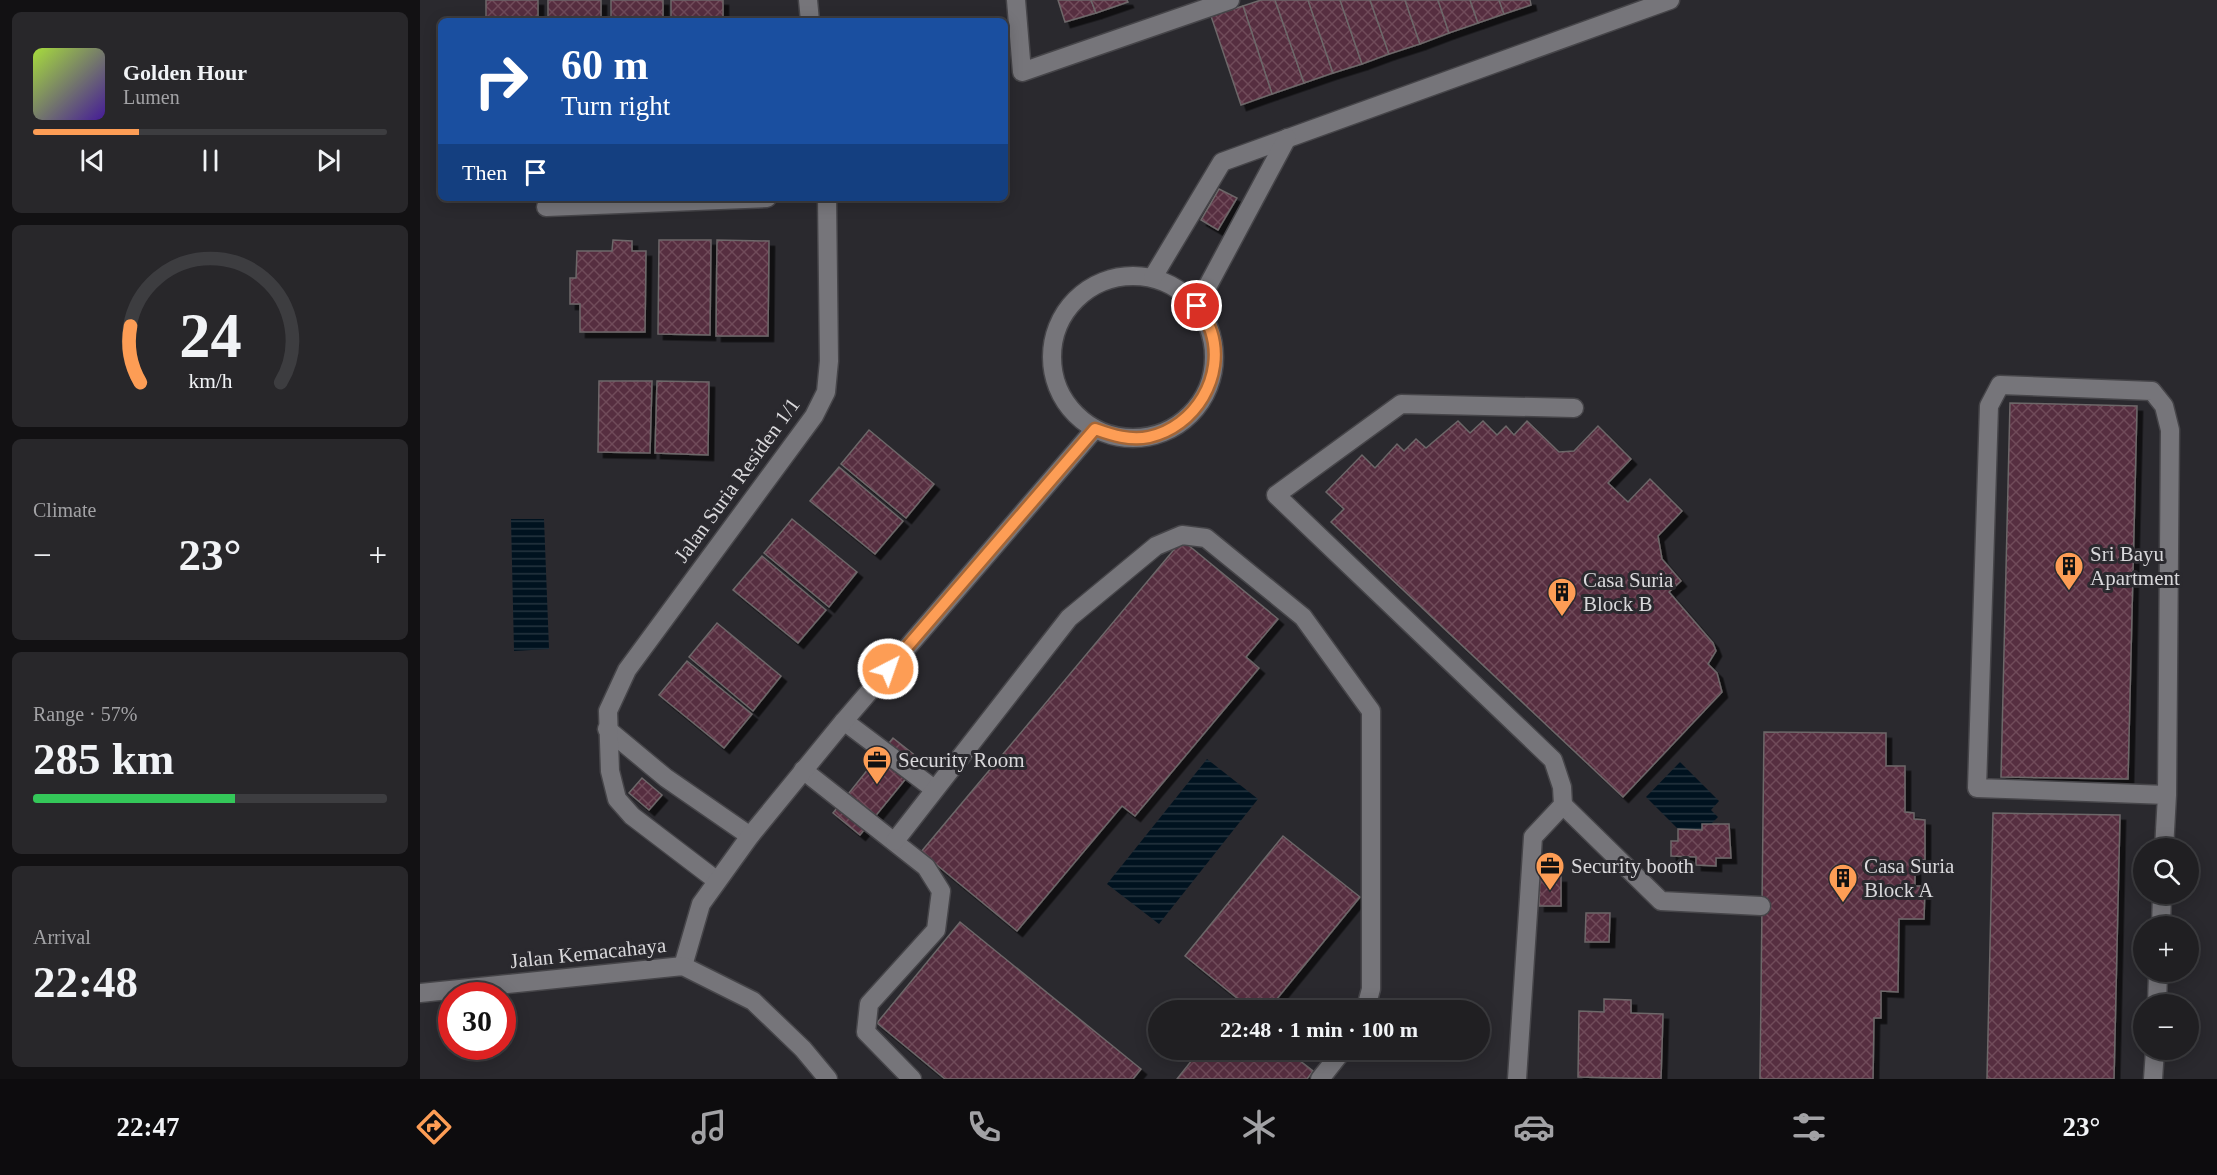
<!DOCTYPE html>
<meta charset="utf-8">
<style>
:root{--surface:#201f22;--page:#28272a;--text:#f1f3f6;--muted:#a2a2a5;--line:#3d3d40;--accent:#fd9d55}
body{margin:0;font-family:"Times New Roman",serif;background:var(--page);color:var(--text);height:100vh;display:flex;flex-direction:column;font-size:22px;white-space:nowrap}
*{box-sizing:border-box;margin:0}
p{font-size:20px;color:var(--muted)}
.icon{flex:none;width:33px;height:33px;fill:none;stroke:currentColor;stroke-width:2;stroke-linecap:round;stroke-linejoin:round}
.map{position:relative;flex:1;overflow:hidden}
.side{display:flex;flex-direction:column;gap:12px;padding:12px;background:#121113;width:420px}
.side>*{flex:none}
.top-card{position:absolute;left:18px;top:18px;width:570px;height:183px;border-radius:9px;box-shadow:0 3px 15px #0003,0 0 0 2px var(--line);background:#1a4fa0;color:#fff;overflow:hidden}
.buttons{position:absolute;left:1713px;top:838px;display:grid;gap:12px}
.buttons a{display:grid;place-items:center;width:66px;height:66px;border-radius:50%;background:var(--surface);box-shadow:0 3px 15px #0003,0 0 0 2px var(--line);font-size:30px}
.speed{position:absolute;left:18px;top:982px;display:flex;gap:12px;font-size:30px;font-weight:700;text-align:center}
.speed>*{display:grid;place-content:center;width:78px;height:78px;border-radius:50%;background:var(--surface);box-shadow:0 3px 15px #0003,0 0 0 2px var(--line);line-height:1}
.speed .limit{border:9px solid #d22;background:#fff;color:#111}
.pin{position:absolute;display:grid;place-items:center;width:51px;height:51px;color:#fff;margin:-26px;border:3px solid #fff;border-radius:50%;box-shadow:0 2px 6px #0007}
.me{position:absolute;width:66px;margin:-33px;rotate:41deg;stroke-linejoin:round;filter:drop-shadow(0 0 4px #0008)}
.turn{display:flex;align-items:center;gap:21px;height:126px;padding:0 24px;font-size:27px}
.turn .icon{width:78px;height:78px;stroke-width:2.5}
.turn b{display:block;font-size:42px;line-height:51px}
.then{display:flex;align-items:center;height:57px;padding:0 24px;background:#0003;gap:12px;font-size:22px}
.big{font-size:45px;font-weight:700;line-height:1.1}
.side .widget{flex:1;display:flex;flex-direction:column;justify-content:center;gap:9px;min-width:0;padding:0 21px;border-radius:9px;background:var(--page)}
.side .dial{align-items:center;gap:0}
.dial svg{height:156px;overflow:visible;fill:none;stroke:var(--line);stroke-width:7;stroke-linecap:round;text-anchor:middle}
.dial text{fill:var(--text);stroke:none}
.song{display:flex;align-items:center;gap:18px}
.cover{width:72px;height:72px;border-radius:9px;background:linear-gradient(135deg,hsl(80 70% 55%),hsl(260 70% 35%))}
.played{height:6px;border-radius:3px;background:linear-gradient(90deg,var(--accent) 30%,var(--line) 30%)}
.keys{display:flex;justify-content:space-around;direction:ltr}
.heat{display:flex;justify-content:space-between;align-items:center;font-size:33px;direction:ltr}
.charge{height:9px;border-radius:4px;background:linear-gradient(90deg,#34c759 57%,var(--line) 0)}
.trip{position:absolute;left:728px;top:1000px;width:342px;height:60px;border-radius:30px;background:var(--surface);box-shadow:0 3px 15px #0003,0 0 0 2px var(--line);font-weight:700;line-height:60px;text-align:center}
.tabs{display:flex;height:96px;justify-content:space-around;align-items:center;background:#0d0c0e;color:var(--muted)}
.tabs .icon{width:42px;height:42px}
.tabs .selected{color:var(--accent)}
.tabs b{font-size:27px;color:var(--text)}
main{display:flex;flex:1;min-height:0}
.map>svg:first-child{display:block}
.water{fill:url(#water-rules)}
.building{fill:url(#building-cross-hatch);stroke:#6d6769;stroke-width:1.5;filter:url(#shadow)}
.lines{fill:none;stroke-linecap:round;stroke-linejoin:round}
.minor-casing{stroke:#464549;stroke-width:21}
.minor{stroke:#76757a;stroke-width:18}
.route-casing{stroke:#a46637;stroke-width:15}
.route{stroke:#fd9d55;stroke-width:10}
.labels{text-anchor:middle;stroke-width:6;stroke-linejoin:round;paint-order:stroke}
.street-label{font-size:21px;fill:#d9d8db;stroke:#2a292e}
.poi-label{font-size:21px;fill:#d9d8db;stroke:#2a292e;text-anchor:start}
</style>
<main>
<section class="side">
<div class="widget">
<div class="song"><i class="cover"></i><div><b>Golden Hour</b><p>Lumen</p></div></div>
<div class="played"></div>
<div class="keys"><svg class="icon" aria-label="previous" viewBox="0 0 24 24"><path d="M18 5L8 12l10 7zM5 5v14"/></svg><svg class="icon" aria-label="pause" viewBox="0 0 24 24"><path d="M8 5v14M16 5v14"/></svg><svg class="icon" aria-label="next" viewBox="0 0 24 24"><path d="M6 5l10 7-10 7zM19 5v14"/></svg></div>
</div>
<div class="widget dial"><svg viewBox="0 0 100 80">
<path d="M14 69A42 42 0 1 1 86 69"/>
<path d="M14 69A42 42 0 0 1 9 40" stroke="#fd9d55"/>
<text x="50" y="56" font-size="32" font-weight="700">24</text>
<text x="50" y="72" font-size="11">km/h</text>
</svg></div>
<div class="widget"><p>Climate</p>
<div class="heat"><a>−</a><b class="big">23°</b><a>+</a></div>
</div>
<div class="widget"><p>Range · 57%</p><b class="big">285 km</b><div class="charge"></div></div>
<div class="widget"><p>Arrival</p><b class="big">22:48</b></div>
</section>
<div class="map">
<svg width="1797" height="1079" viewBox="0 0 1797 1079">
<defs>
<pattern id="water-rules" width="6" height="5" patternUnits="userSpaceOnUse" patternTransform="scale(1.5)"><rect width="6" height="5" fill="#00121f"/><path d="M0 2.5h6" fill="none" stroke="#25343f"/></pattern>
<pattern id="building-cross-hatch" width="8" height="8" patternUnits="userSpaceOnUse" patternTransform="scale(1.5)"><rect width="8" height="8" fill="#572d3f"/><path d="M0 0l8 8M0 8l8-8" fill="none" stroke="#6f4b5a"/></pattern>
<filter id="shadow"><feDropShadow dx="5.5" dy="5.5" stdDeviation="0" flood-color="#0009"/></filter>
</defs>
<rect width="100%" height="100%" fill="#2a292e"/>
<g class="water">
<path d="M 91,519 L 124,519 L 129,649 L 94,651 Z"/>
<path d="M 787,759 L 838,799 L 739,924 L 687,884 Z"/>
<path d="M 1260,762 L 1299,801 L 1291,810 L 1298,817 L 1291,824 L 1282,824 L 1282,830 L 1258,829 L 1226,797 Z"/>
</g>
<g class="building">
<rect x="66" y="0" width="52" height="21"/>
<rect x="128" y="0" width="53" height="21"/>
<rect x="191" y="0" width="52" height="21"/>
<rect x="251" y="0" width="52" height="21"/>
<path d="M 638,0 L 671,0 L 676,13 L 645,22 Z"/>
<path d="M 671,0 L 707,0 L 708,2 L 676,13 Z"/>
<path d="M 841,0 L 855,0 L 884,83 L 852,94 L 823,6 Z"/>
<path d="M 855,0 L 888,0 L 913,73 L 884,83 Z"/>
<path d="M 888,0 L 920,0 L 942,64 L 913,73 Z"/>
<path d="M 920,0 L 950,0 L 969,54 L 942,64 Z"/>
<path d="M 950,0 L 985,0 L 1000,44 L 969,54 Z"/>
<path d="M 985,0 L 1018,0 L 1029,33 L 1000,44 Z"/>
<path d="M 1018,0 L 1050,0 L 1058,23 L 1029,33 Z"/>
<path d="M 1050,0 L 1079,0 L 1084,14 L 1058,23 Z"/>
<path d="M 1079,0 L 1110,0 L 1111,5 L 1084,14 Z"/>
<path d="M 823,6 L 852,94 L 821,105 L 791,16 Z"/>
<path d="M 799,189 L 817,198 L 798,230 L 781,220 Z"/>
<path d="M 193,240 L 212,241 L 212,251 L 226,251 L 225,332 L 160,332 L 160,304 L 150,304 L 150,278 L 156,278 L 157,251 L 192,251 Z"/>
<path d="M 239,240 L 291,240 L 290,335 L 238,334 Z"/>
<path d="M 297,240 L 349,241 L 348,336 L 296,336 Z"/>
<path d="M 179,381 L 232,381 L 230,453 L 178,452 Z"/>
<path d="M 237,381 L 289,382 L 288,455 L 235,453 Z"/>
<path d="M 1590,403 L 1717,406 L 1708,779 L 1581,777 Z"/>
<path d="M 1038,421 L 1050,433 L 1063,421 L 1077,435 L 1086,426 L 1094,435 L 1107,421 L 1139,452 L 1154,451 L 1178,426 L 1211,459 L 1188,483 L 1208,502 L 1230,479 L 1262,511 L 1238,536 L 1242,559 L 1261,581 L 1249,592 L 1293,643 L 1296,651 L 1288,664 L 1297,673 L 1302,692 L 1203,797 L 911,522 L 924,509 L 906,492 L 942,455 L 955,468 L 977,444 L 984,451 L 996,439 L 1006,448 Z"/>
<path d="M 449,430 L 514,484 L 486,518 L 421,464 Z"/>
<path d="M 419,467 L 483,521 L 455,554 L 390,501 Z"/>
<path d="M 372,519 L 437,572 L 409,607 L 344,553 Z"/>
<path d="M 762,540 L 858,619 L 826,657 L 839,668 L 715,816 L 702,806 L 597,931 L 501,852 Z"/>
<path d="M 342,556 L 406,610 L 378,643 L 313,590 Z"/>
<path d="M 297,623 L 361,676 L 333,711 L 269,657 Z"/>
<path d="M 267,661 L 332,714 L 304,748 L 239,695 Z"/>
<path d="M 1344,732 L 1466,733 L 1466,766 L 1485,766 L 1485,812 L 1494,813 L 1494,819 L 1505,820 L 1505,860 L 1495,859 L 1495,886 L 1505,886 L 1504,919 L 1479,919 L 1478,992 L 1461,991 L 1461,1018 L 1454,1018 L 1453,1079 L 1340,1079 Z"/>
<path d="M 473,738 L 501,760 L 440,835 L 413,813 Z"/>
<path d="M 222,778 L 242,795 L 229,810 L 209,793 Z"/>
<path d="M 1573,813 L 1700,815 L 1694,1079 L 1567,1079 Z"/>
<path d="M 1282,824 L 1309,824 L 1311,858 L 1296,858 L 1296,866 L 1276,865 L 1276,857 L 1251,856 L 1251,841 L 1258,841 L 1258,829 L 1282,830 Z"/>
<path d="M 863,836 L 940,897 L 847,1011 L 833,1011 L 765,956 Z"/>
<path d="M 1120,877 L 1141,877 L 1141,906 L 1119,906 Z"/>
<path d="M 1166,913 L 1190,913 L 1189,942 L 1165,942 Z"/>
<path d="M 540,922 L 721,1069 L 713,1079 L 525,1079 L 457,1023 Z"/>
<path d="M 1184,999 L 1211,1000 L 1211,1013 L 1243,1014 L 1241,1079 L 1158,1077 L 1159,1011 L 1184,1012 Z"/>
<path d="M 780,1050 L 866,1050 L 893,1071 L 887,1079 L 757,1079 Z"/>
</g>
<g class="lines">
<g class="minor-casing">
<g id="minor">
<path d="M 388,0 L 390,21"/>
<path d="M 596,0 L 602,72 L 810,0"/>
<path d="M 126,207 L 347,198"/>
<circle cx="713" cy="357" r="81"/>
<path d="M 733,277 L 802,162 L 1250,0"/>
<path d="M 777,306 L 867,138"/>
<path d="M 424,721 L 514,789"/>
<path d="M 187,729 L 246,778 L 330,836"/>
<path d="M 383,770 L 506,867 L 521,891 L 516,930 L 449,1004 L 446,1032 L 492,1079"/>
<path d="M 1143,805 L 1241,901 L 1341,906"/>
<path d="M 475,841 L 649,618 L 736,546 L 762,535 L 786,538 L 883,617 L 951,711 L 951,989 L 945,1011"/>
<path d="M 1744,849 L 1747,795 L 1750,430 L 1744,406 L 1732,391 L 1580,385 L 1569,406 L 1557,788 L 1747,795"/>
<path d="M 296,880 L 212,816 L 197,799 L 190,771 L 188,711 L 207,670 L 394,416 L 406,392 L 409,361 L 407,198"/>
<path d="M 1741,927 L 1742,894"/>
<path d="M 263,966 L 281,904 L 330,836 L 424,721 L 675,429"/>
<path d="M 0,993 L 263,966 L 333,1001 L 383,1049 L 408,1079"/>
<path d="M 1737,1005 L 1738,972"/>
<path d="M 900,1079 L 923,1050"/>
<path d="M 1097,1079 L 1113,837 L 1143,805 L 1142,787 L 1133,760 L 856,495 L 981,404 L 1154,408"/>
<path d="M 1733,1079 L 1735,1050"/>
</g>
</g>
<use href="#minor" class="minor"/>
</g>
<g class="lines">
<g class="route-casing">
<path id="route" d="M 468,669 L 675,429 C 692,435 710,441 729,437 C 775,427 806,376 791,331 C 788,322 782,314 777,306"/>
</g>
<use href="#route" class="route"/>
</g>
<defs>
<g id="building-pin" transform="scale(1.5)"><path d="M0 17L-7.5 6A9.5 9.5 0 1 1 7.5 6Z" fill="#fd9d55" stroke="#2a292e"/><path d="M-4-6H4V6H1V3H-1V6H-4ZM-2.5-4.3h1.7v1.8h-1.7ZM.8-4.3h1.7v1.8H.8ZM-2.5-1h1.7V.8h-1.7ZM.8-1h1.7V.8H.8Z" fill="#111"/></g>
<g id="office-pin" transform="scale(1.5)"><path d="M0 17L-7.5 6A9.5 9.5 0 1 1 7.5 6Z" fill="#fd9d55" stroke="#2a292e"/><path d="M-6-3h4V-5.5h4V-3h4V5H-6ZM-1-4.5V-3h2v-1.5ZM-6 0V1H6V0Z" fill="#111"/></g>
</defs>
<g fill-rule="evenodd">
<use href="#building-pin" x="1649" y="566"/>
<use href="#building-pin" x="1142" y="592"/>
<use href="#office-pin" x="457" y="760"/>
<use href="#office-pin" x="1130" y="866"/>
<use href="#building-pin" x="1423" y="878"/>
</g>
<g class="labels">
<g class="street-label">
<text transform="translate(317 480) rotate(-54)" y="7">Jalan Suria Residen 1/1</text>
<text transform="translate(168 953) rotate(-6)" y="7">Jalan Kemacahaya</text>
</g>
<g class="poi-label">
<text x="1670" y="561">Sri Bayu<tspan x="1670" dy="24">Apartment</tspan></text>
<text x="1163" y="587">Casa Suria<tspan x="1163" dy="24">Block B</tspan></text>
<text x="478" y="767">Security Room</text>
<text x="1151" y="873">Security booth</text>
<text x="1444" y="873">Casa Suria<tspan x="1444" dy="24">Block A</tspan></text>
</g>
</g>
</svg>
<div class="buttons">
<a><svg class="icon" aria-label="search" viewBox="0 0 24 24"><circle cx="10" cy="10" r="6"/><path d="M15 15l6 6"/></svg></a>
<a>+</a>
<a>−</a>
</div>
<div class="speed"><div class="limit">30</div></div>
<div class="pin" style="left:777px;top:306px;background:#d93025"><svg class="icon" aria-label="arrive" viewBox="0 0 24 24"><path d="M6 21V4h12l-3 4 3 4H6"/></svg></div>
<svg class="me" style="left:468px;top:669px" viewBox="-20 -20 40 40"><circle r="17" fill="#fd9d55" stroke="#fff" stroke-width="3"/><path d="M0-11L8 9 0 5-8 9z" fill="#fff"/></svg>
<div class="trip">22:48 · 1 min · 100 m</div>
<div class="top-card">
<div class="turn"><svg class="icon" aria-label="right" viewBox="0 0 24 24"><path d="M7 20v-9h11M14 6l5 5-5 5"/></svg><div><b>60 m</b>Turn right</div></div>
<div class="then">Then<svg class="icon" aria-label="arrive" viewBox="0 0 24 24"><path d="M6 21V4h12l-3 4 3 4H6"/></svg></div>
</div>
</div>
</main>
<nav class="tabs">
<b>22:47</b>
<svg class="icon selected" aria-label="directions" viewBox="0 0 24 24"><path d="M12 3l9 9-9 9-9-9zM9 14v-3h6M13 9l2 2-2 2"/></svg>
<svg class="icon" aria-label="music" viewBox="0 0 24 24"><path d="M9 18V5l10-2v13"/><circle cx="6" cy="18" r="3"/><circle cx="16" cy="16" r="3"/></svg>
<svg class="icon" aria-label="phone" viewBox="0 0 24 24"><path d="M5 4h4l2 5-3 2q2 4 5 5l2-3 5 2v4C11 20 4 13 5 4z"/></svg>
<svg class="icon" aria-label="climate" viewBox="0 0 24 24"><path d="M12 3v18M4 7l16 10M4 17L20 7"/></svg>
<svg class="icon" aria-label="car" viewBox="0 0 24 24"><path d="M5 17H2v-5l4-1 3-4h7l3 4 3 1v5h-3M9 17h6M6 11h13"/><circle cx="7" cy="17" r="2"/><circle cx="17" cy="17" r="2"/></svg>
<svg class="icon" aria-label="filters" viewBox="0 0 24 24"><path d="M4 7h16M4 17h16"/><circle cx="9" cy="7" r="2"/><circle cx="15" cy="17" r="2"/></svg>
<b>23°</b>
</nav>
